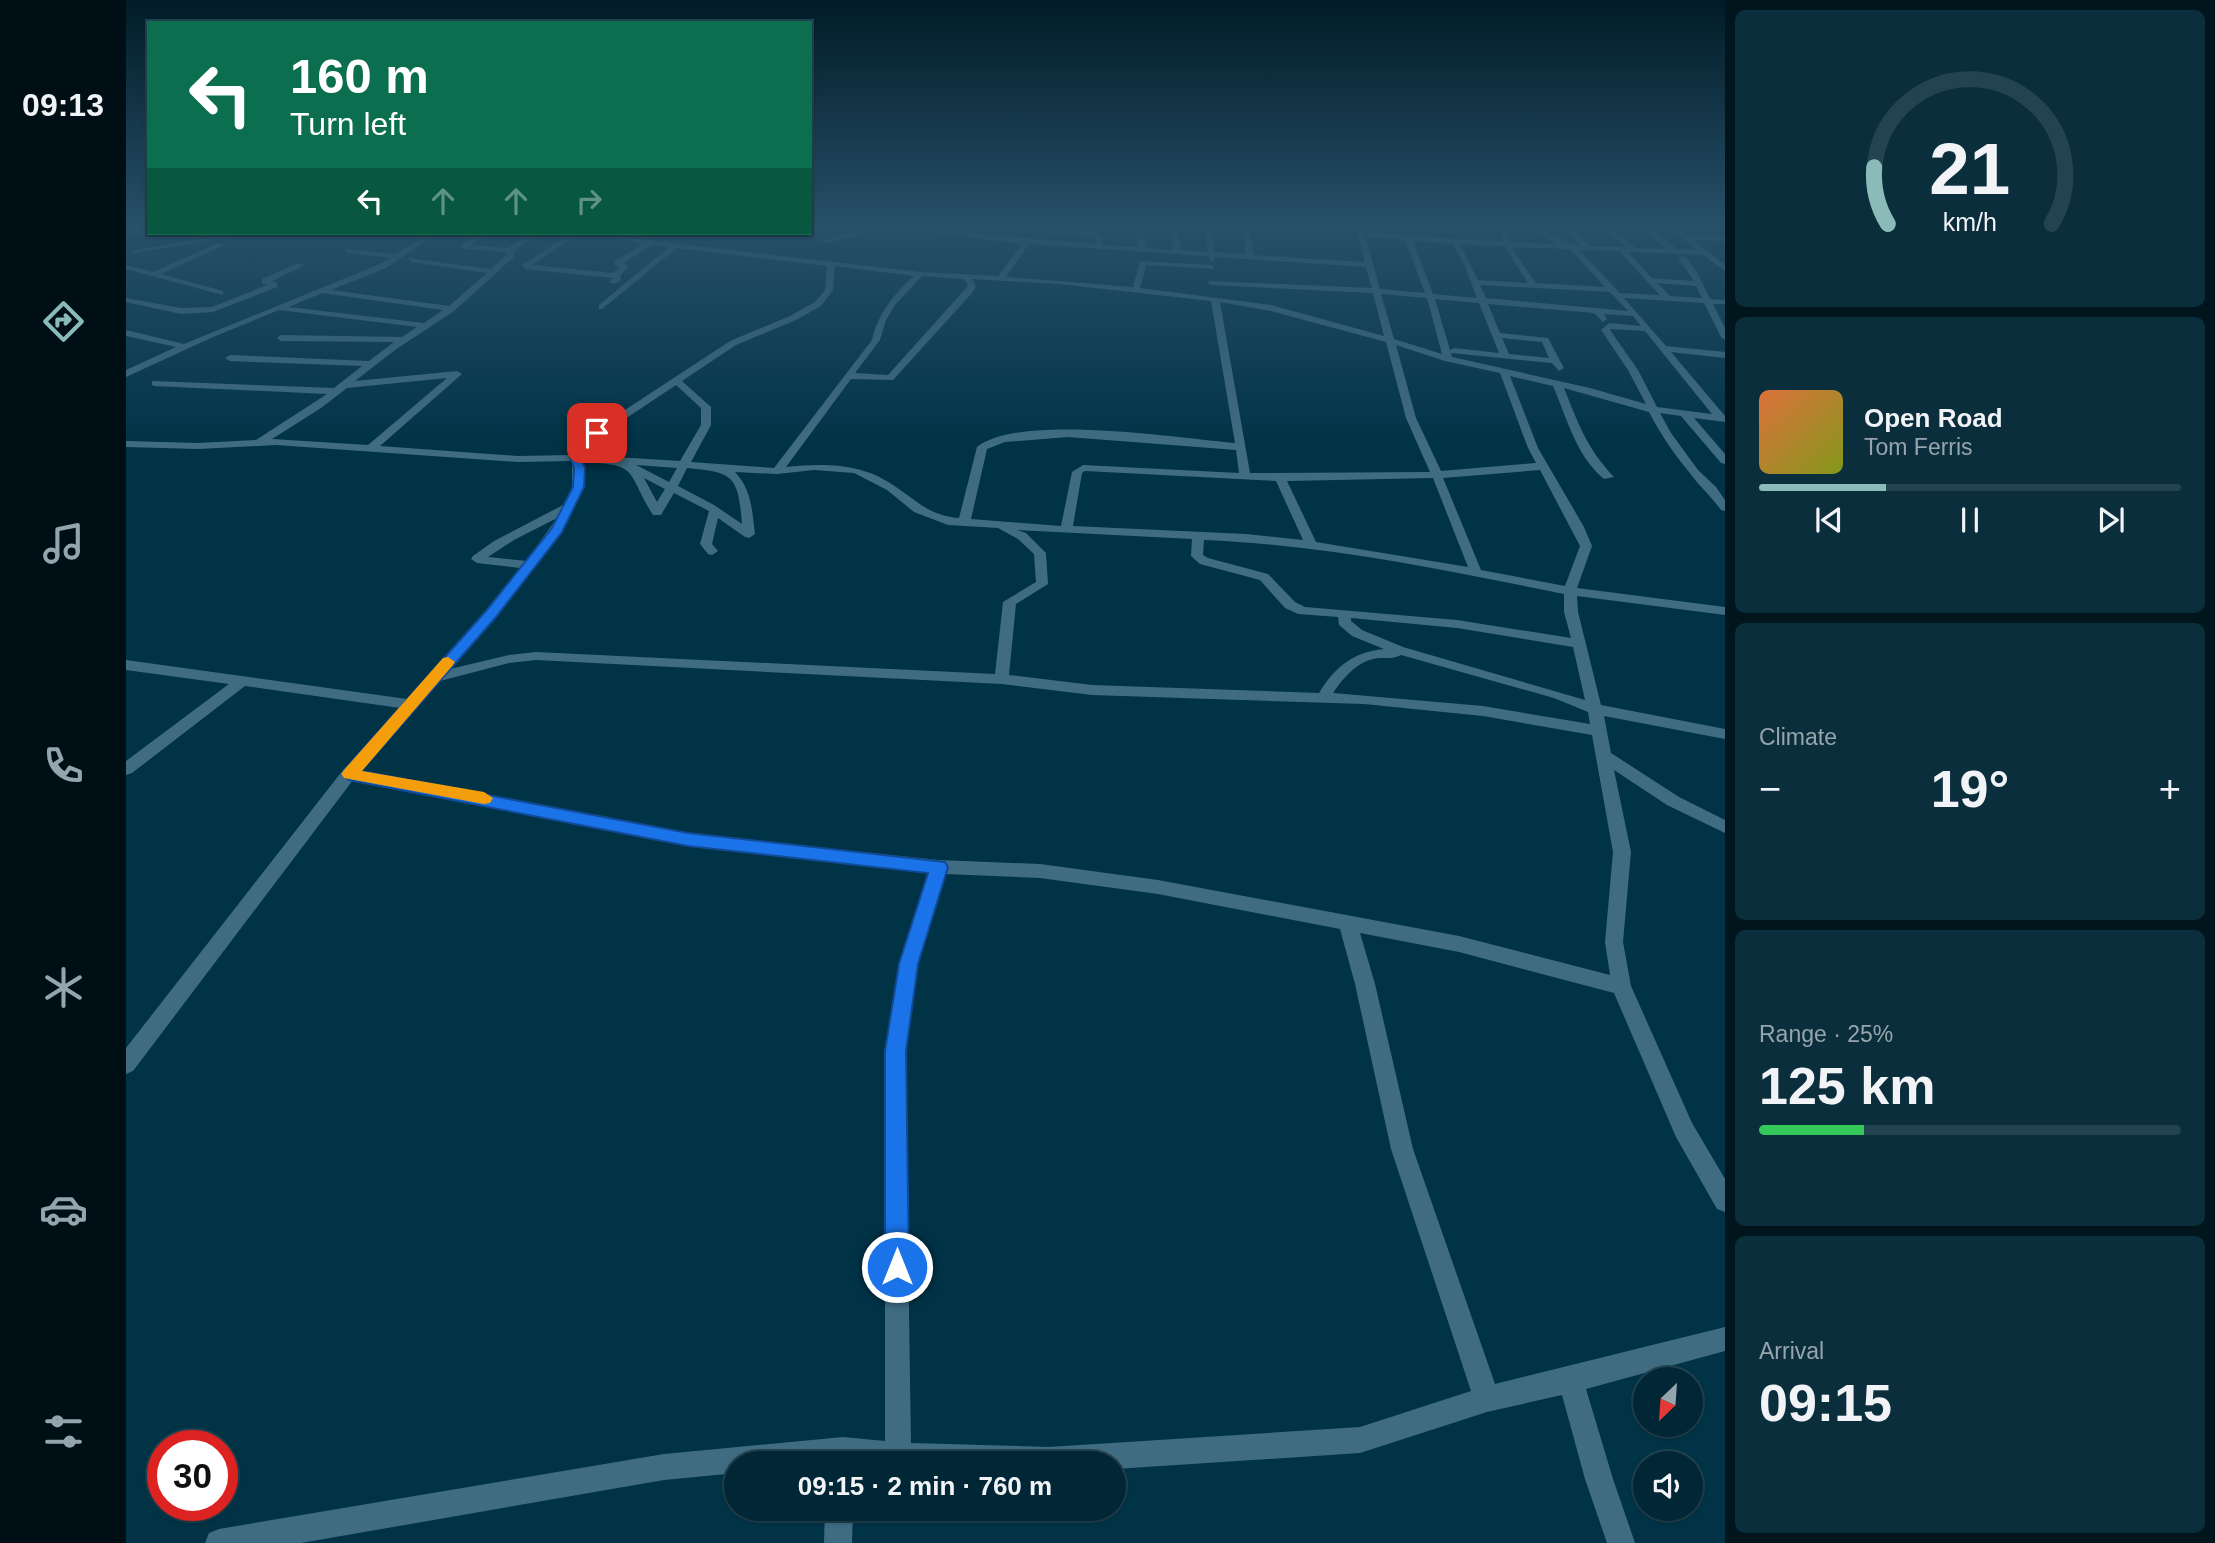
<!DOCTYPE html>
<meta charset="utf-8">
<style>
:root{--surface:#012635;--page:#0b2e3d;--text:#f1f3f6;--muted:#96a5ad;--line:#234350;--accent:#8bbbb9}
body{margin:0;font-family:Arial,sans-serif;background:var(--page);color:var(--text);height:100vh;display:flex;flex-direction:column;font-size:26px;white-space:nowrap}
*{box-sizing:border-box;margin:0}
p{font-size:23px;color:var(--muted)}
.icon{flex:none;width:38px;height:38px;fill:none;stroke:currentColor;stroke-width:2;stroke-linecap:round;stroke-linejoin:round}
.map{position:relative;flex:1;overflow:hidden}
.drawer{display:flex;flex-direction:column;gap:10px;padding:10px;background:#01151d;width:490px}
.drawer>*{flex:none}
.banner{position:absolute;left:21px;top:21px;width:665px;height:214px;border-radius:0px;box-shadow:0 2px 5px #0004,0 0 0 2px var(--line);background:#0b6e4f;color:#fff;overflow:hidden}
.needle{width:46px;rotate:205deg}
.buttons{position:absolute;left:1507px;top:1367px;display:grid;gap:14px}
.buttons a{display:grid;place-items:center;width:70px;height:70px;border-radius:50%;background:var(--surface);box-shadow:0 2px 5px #0004,0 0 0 2px var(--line);font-size:35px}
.speed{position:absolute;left:21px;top:1430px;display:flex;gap:14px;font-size:35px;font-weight:700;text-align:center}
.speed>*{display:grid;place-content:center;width:91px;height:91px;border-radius:50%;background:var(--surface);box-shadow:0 2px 5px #0004,0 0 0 2px var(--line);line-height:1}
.speed .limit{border:10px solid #d22;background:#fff;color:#111}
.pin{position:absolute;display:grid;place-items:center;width:60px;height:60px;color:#fff;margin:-30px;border-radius:14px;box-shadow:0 4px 10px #0006}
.me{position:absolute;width:77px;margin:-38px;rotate:0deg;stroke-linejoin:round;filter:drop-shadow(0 0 5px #0008)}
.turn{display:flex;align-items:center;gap:24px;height:147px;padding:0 28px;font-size:32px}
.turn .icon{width:91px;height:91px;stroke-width:2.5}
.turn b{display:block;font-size:49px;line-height:60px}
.lanes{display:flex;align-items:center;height:66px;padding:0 28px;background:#0003;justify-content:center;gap:35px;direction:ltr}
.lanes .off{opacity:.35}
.big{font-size:52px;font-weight:700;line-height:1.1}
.drawer .widget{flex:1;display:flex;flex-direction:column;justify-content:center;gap:10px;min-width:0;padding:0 24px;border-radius:10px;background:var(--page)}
.drawer .dial{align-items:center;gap:0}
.dial svg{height:182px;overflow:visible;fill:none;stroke:var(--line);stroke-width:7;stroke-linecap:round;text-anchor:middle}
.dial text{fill:var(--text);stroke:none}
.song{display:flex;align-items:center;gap:21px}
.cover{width:84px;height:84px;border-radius:10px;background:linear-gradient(135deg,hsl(20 70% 55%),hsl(70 70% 35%))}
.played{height:7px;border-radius:4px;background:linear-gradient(90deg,var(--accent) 30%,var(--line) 30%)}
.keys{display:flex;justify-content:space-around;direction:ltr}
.heat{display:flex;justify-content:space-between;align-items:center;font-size:38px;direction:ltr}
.charge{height:10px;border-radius:5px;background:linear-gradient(90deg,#34c759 25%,var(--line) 0)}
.trip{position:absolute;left:598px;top:1451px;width:402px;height:70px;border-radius:35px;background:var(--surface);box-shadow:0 2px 5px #0004,0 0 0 2px var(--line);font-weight:700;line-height:70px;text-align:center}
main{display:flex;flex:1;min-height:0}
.tab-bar{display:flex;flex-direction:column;width:126px;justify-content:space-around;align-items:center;background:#000f15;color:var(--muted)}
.tab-bar .icon{width:49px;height:49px}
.tab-bar .active{color:var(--accent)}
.tab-bar b{font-size:32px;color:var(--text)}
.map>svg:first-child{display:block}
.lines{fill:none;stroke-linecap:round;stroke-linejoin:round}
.minor{fill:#406c82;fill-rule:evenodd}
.secondary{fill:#406c82;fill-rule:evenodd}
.route{fill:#1a73e8;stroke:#114b97;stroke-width:2}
.slow{fill:#f59e0b}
</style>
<main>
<nav class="tab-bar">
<b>09:13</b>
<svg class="icon active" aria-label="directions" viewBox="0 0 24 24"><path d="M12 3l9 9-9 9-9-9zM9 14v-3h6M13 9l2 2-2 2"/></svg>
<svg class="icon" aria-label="music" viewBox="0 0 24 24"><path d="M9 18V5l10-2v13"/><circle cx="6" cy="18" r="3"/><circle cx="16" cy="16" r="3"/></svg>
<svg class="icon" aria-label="phone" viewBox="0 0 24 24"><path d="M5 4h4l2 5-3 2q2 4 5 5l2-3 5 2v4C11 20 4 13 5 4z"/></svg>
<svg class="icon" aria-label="climate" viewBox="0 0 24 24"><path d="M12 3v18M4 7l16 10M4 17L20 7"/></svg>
<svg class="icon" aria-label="car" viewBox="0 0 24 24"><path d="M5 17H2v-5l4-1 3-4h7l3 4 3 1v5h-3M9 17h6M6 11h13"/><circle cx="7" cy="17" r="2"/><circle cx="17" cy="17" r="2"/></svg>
<svg class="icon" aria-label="filters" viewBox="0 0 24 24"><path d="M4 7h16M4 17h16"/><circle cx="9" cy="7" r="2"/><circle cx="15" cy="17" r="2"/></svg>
</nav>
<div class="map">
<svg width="1599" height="1543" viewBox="0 0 1599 1543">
<rect width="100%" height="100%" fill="#013347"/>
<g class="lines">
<g class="minor">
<path d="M 739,227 L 748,227 L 734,236 L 699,243 L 695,241 L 729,232 Z"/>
<path d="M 771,227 L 969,244 L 968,237 L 866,227 L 969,233 L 976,236 L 976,245 L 1012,247 L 1010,227 L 1017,227 L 1020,248 L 1047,250 L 1044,227 L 1051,227 L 1055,250 L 1082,252 L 1079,227 L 1086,227 L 1089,252 L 1120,254 L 1116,227 L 1123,227 L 1128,255 L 1239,262 L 1230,227 L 1236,227 L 1238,232 L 1376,242 L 1375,234 L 1370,227 L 1377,227 L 1383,234 L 1383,242 L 1431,244 L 1404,227 C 1423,226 1433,244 1454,245 L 1438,227 L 1446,227 L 1463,246 L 1500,247 L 1475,227 L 1483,227 L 1510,248 L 1541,249 L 1514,227 L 1522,227 L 1551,249 L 1571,250 L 1544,227 L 1551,227 L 1560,234 L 1599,237 L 1599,241 L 1566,239 L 1599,265 L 1599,271 L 1577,255 L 1502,252 L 1526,278 L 1568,281 L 1552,258 L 1559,256 L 1571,272 L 1584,299 L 1599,300 L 1599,304 L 1587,304 L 1599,328 L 1599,340 L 1595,337 L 1578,303 L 1498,298 L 1540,346 L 1599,352 L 1599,358 L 1545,352 L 1599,416 L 1599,422 L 1568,418 L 1599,454 L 1599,464 L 1595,463 L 1555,416 L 1534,413 L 1545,433 L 1572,470 L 1590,487 L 1599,500 L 1599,511 L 1595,510 C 1585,496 1573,486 1563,472 C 1547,453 1534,433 1523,412 L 1438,388 C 1453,425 1460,447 1488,477 L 1478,479 C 1450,456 1441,418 1427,386 L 1384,376 L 1412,448 L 1458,527 L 1466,546 L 1451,588 L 1599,607 L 1599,615 L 1451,596 L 1452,612 L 1475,705 L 1599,729 L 1599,739 L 1478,716 L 1485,753 L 1553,797 L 1599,820 L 1599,833 L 1541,805 L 1488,770 L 1505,852 L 1497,942 L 1505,986 L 1566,1123 L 1599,1179 L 1599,1212 L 1591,1209 L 1550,1137 L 1488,993 L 1333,952 L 1234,933 L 1249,984 L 1287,1149 L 1369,1384 L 1599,1327 L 1599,1351 L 1460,1389 L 1487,1479 L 1509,1543 L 1481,1543 L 1459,1479 L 1436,1395 L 1361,1412 L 1234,1453 L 989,1469 L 989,1463 L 611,1463 L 611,1473 L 538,1480 L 175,1543 L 79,1543 L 83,1533 L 93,1529 L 538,1454 L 717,1437 L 759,1441 L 759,1051 L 773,964 L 803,873 L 562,846 L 227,780 L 7,1071 L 0,1074 L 0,1048 L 217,770 L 274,708 L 119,686 L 6,773 L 0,775 L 0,761 L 103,684 L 0,670 L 0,660 L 281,699 L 360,611 L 394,568 L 351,563 L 345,559 L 347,556 L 368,541 L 437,505 L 446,487 L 446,461 L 392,462 L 150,445 L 72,449 L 0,447 L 0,441 L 72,443 L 130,440 L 201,394 L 29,386 L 26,385 L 26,381 L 208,388 L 236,366 L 104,361 L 99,358 L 104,355 L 243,361 L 268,342 L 155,341 L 151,338 L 155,335 L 276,337 L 291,327 L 153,310 L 87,337 L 0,377 L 0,370 L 50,347 L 0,336 L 0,330 L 58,344 L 254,264 L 264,258 L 222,253 L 219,249 L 270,254 L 304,233 L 312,233 L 260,268 L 205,290 L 323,306 L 361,273 L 285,262 L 282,258 L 365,269 L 381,254 L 381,252 L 337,249 L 334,245 L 355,233 L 363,233 L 345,245 L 382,248 L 404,233 L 411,233 L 388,251 L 388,257 L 328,311 L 269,350 L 229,381 L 331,371 L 336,374 L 254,446 L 392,456 L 447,455 L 467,431 L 604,341 L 664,316 L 689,302 L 699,290 L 701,266 L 551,248 L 476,309 L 473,309 L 473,305 L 543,247 L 526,245 L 498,263 L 503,266 L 494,276 L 495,280 L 488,284 L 484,282 L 487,278 L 399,269 L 396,265 L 446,233 L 453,233 L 406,265 L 487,273 L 494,267 L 489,265 L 489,261 L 517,244 L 471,233 L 502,238 L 794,272 L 872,276 L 896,244 ZM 1239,236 L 1279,240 L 1299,293 L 1254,289 ZM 1287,241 L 1327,244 L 1338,264 L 1351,298 L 1307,294 ZM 903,244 L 1082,256 L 1086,262 L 1089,257 L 1240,267 L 1246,288 L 1085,281 L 1081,283 L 1085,285 L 1247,293 L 1258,336 L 1145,305 L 1014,288 L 1020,265 L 1089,269 L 1086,265 L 1014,261 L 1007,287 L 880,277 ZM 1334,244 L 1378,246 L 1402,283 L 1352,280 ZM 1385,247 L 1444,249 L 1479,287 L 1410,283 ZM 1453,250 L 1493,251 L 1534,295 L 1494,293 ZM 709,266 L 788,276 C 768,294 752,313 746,340 L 648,468 L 565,462 L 585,425 L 585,407 L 556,381 L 610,345 L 670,320 L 695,306 L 707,290 ZM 796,276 L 838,279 L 842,286 L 762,375 L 729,373 L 754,340 L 760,320 L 769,305 ZM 846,279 L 933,284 L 1085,301 L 1109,443 C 1053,438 894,413 851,447 L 833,518 C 805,516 792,502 770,487 C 737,463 699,463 660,467 L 725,379 L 767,380 L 846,293 L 850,286 ZM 1531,283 L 1570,286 L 1576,298 L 1544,296 ZM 1354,285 L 1484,292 L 1502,311 L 1360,298 ZM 196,293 L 317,310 L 298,323 L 163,307 ZM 1255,294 L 1301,298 L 1316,354 L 1268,339 ZM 1309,299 L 1353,303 L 1373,353 L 1328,348 L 1324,350 ZM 1094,302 L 1145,311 L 1260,342 L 1280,418 L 1304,472 L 1124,473 ZM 1362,304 L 1468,313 L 1477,322 L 1481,319 L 1478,314 L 1507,316 L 1515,326 L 1483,323 L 1475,330 L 1502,370 L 1520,404 L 1464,388 L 1326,357 L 1325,353 L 1426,363 L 1433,371 L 1438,368 L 1422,338 L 1374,333 ZM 1485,329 L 1519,331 L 1586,414 L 1531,407 L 1512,370 L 1484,330 ZM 1376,338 L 1416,342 L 1423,358 L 1383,354 ZM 1270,345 L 1319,361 L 1374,373 L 1402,448 L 1410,463 L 1315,471 L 1290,418 ZM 321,378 L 242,445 L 146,439 L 195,408 L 221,388 ZM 550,385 L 575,408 L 575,425 L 554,461 L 458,455 L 475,435 ZM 942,437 L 1110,450 L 1113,473 L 957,465 L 946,472 L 935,526 L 845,519 L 861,449 L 879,442 ZM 456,462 C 515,465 499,470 527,515 L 535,515 L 548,493 L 583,511 L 574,544 L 582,554 L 586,555 L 592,551 L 586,544 L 592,518 L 619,537 L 623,538 L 629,534 C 626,511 626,490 609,472 L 651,474 L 688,470 L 728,473 L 761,490 L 788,512 L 822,525 L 872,528 L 892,539 L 908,554 L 910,582 L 877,602 L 869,674 L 410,652 L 383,655 L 324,669 L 370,617 L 437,529 L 458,487 ZM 510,465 L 551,468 L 543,482 ZM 561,468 C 608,472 612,476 616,524 L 588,505 L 552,486 ZM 1414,470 L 1454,546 L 1439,586 L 1355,570 L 1317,478 ZM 959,471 L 1150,481 L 1177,540 L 1120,534 L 947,526 L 956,473 ZM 518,478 L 539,489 L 531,502 ZM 1307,478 L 1342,567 L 1190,542 L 1161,481 ZM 431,518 L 400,561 L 362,557 L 388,540 ZM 891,530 L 1066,539 L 1065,556 L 1074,564 L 1134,580 L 1159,608 L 1172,614 L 1212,617 L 1213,625 L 1226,636 L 1258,649 C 1227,652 1209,667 1193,693 L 966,685 L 883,675 L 890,604 L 922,584 L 920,553 L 900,533 ZM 1078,540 C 1199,545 1319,570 1438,594 L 1438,612 L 1445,638 L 1331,620 L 1179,607 L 1169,602 L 1142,574 L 1082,558 L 1077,555 ZM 1225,618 L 1331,628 L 1447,647 L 1459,700 L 1277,647 L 1236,630 L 1225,621 ZM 1275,655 L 1428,698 L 1462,712 L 1464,724 L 1357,706 L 1207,693 C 1218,677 1232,660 1253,658 C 1261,658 1268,659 1275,655 ZM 410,660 L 876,684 L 966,695 L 1238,704 L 1357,716 L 1466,735 L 1487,852 L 1479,942 L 1484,975 L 1333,936 L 1032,880 L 914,864 L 813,860 L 562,834 L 235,771 L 314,681 L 383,663 ZM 819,874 L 914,878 L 1032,894 L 1214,929 L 1229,984 L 1265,1149 L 1345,1391 L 1234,1427 L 923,1447 L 785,1443 L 779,1051 L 791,964 Z"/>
<path d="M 111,233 L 127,233 L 9,253 L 5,251 Z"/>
<path d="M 92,243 L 99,245 L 35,274 L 97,291 L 97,295 L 0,269 L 0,265 L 27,272 Z"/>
<path d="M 172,263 L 179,265 L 146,281 L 151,283 L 151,287 L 87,312 L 55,314 L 0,302 L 0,298 L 55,308 L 86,307 L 141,285 L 136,283 L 136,279 Z"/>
<path d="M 699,1508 L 727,1508 L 726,1543 L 698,1543 Z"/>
</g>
<path class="secondary" d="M 23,227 L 23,233 L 0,235 L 0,229 Z"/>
</g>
<linearGradient id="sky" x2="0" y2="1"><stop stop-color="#011c27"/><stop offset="0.51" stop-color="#275069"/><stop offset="1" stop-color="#275069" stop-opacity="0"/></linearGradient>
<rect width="1599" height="443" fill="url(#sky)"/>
<path class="route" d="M 467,431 L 476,433 L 455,458 L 459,468 L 458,487 L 436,532 L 370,617 L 235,771 L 562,833 L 819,862 L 822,867 L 792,964 L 780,1051 L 783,1267 L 779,1275 L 771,1279 L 762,1275 L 759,1267 L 759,1051 L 773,964 L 802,873 L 562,846 L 223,780 L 215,774 L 360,611 L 426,528 L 447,487 L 448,468 L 444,458 Z"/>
<path class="slow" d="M 322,657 L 329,662 L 327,665 L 236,771 L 358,792 L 367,798 L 364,803 L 358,804 L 218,778 L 215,774 L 218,770 L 317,658 Z"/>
</svg>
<div class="buttons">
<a><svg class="needle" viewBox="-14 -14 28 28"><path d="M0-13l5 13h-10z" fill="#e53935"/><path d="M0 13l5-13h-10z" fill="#96a5ad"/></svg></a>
<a><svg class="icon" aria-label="sound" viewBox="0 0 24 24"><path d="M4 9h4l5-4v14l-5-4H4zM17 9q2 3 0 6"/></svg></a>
</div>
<div class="speed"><div class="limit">30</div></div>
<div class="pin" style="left:471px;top:433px;background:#d93025"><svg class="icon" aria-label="arrive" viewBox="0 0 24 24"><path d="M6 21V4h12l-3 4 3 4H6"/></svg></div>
<svg class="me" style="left:771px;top:1267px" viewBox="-20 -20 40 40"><circle r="17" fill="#1a73e8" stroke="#fff" stroke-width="3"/><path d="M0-11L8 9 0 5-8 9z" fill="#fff"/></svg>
<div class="trip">09:15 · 2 min · 760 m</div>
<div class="banner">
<div class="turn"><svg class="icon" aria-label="left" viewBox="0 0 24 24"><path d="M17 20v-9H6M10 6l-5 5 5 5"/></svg><div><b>160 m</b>Turn left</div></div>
<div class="lanes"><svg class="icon" aria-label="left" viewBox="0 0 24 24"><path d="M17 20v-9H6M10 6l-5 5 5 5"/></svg><svg class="icon off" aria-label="ahead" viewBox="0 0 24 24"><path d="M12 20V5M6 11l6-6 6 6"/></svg><svg class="icon off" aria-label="ahead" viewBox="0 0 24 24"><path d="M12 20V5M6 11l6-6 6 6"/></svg><svg class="icon off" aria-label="right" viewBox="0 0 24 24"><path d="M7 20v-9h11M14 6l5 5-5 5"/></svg></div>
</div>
</div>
<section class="drawer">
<div class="widget dial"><svg viewBox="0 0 100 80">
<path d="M14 69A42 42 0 1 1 86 69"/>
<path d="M14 69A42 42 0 0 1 8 44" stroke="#8bbbb9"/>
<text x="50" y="56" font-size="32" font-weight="700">21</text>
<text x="50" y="72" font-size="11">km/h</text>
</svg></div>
<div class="widget">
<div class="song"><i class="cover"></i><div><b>Open Road</b><p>Tom Ferris</p></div></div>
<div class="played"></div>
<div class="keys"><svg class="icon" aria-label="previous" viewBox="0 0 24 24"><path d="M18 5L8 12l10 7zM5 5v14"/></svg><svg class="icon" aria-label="pause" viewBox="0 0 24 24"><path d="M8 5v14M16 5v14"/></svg><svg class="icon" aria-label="next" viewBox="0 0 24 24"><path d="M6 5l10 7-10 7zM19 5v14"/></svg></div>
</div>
<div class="widget"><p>Climate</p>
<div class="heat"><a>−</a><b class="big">19°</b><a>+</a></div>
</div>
<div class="widget"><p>Range · 25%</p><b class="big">125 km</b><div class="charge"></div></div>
<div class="widget"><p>Arrival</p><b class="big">09:15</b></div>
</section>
</main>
